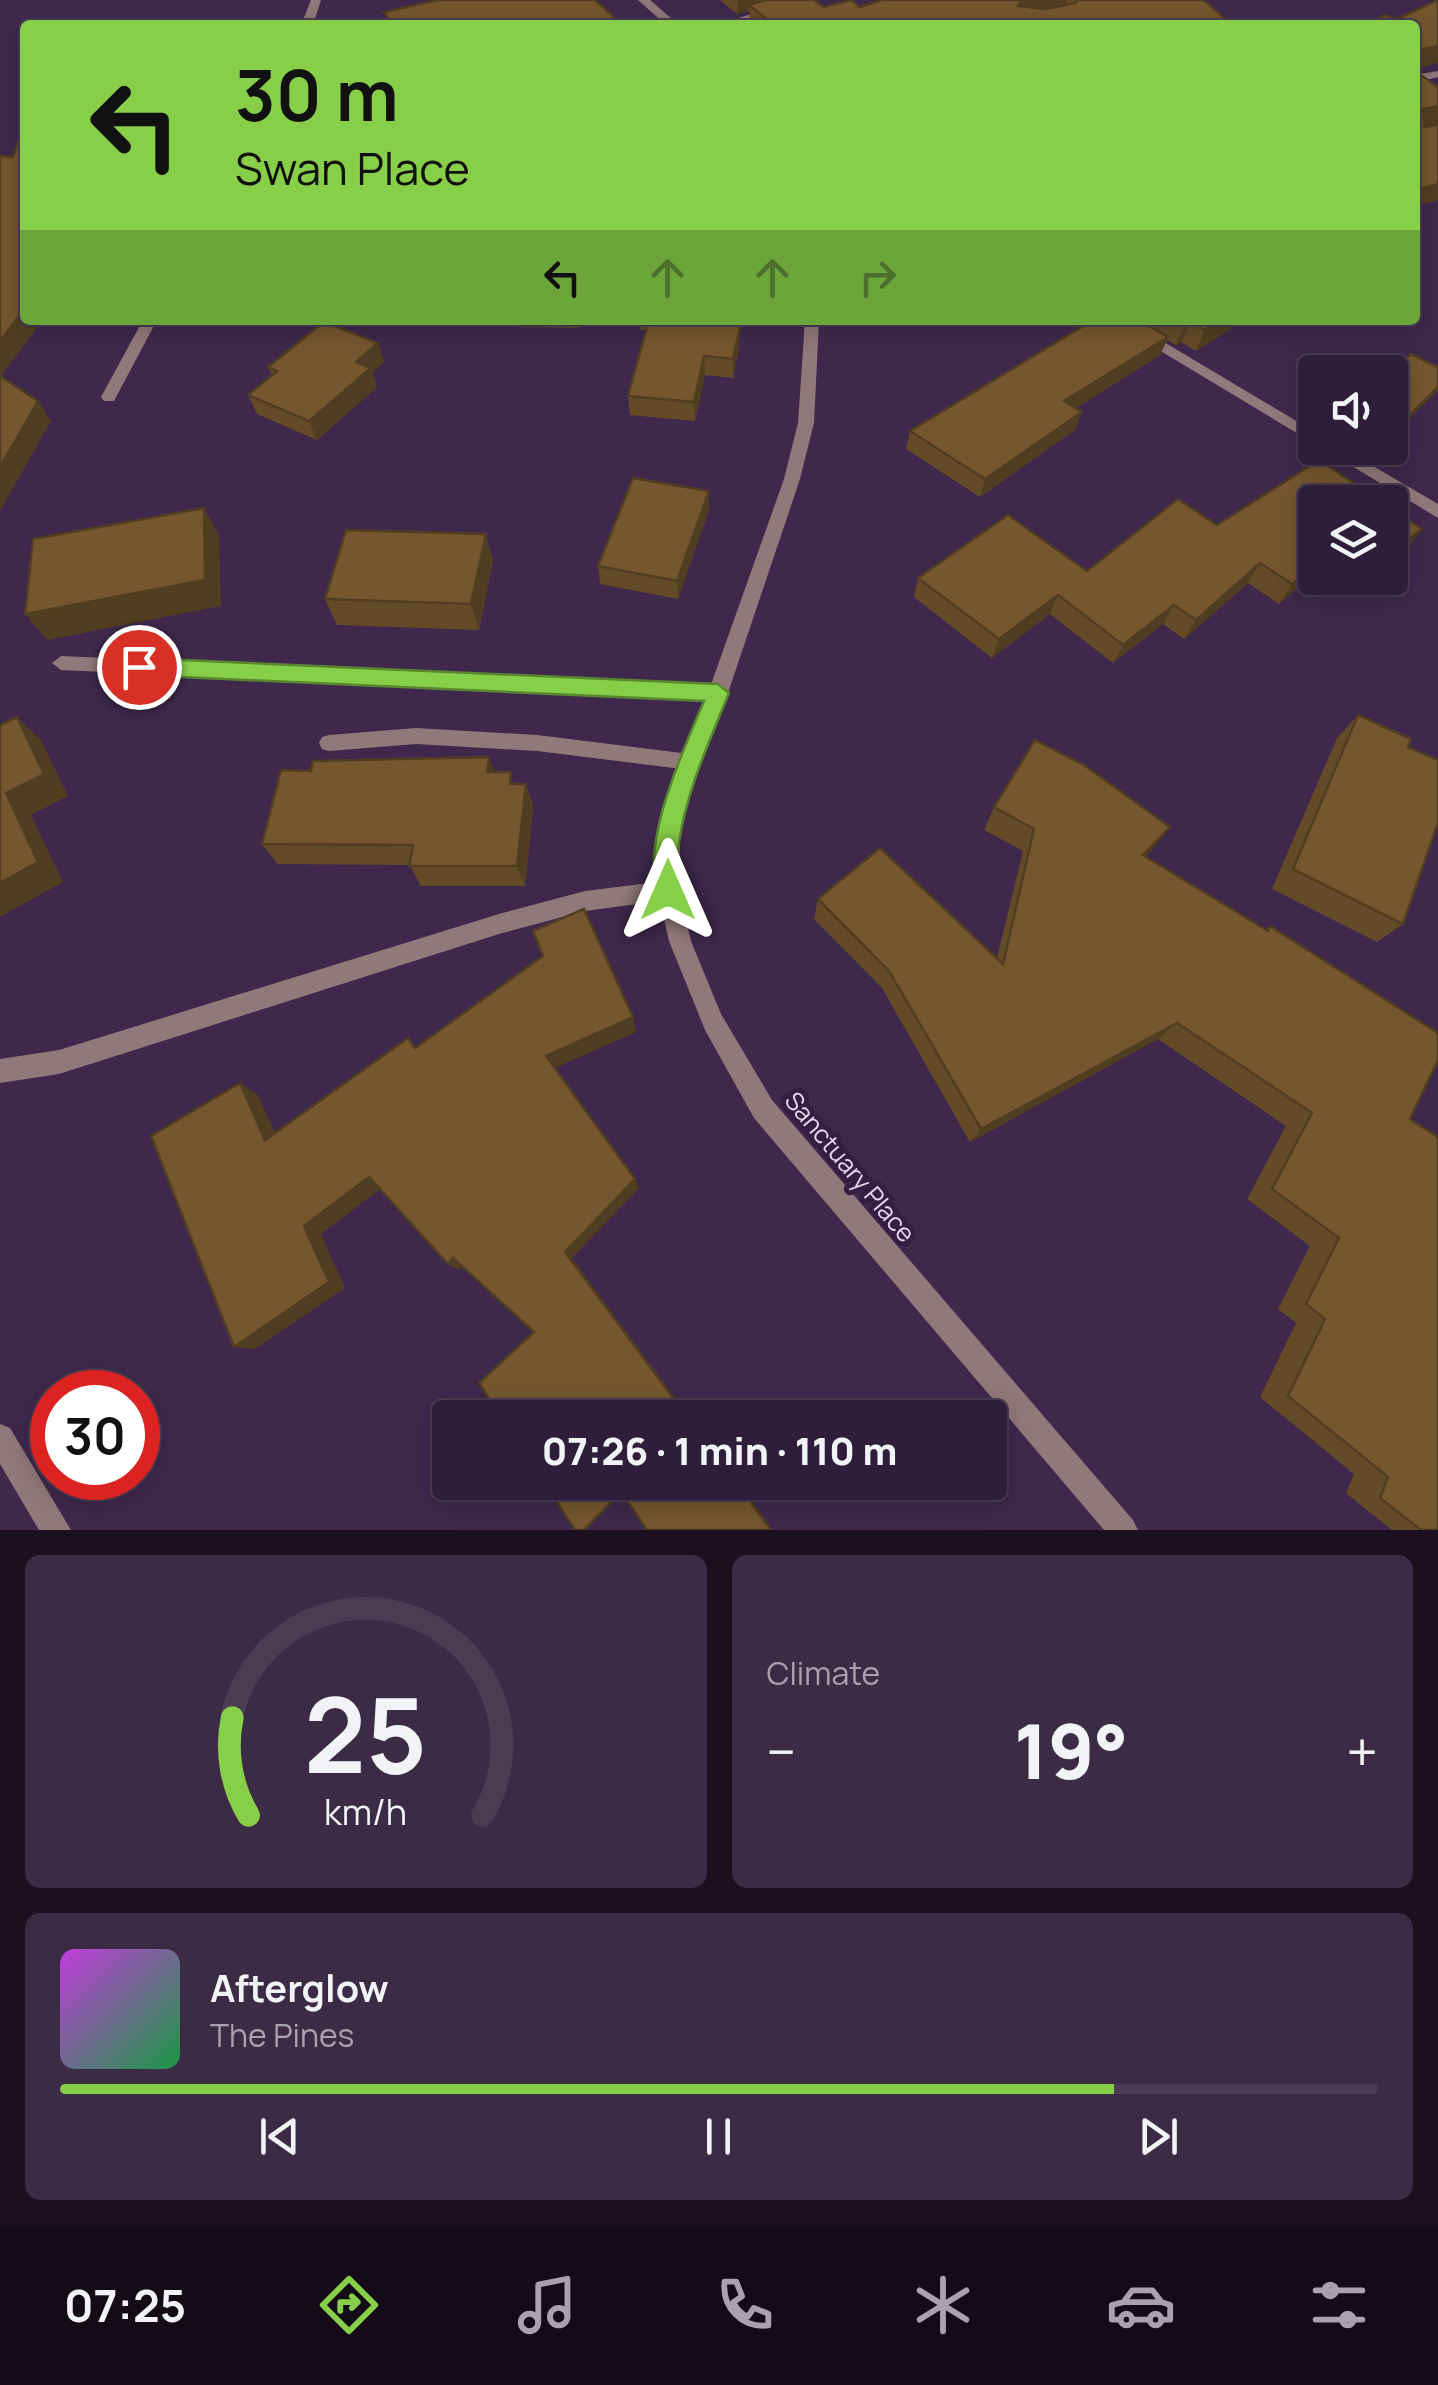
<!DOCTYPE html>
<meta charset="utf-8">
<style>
:root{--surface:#2f1e39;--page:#3b2b44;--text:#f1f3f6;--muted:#a7a2ae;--line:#4a3c53;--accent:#88cf49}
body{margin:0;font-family:Manrope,sans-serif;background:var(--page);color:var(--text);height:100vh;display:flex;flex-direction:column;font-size:38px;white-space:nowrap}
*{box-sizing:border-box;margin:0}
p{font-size:32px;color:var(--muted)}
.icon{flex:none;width:55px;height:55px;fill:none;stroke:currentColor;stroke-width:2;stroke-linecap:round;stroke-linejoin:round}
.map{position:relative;height:1530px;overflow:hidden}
.sheet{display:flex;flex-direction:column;gap:25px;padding:25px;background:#1a101f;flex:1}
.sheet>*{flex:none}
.hud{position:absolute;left:20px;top:20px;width:1400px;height:305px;border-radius:10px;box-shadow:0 5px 25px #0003,0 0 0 2px var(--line);background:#88cf49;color:#111;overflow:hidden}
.fabs{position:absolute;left:1298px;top:355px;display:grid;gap:20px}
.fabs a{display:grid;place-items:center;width:110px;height:110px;border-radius:10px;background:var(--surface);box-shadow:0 5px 25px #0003,0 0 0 2px var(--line);font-size:50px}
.speed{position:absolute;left:30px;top:1370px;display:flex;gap:20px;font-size:50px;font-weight:700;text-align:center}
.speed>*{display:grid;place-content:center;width:130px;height:130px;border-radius:50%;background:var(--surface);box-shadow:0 5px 25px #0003,0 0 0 2px var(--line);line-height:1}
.speed .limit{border:15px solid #d22;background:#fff;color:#111}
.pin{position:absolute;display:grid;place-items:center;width:85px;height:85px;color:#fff;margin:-42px;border:5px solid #fff;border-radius:50%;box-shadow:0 2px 10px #0007}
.me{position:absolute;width:110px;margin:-55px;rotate:0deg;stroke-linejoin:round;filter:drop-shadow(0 0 8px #0008)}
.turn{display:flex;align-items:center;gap:35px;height:210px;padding:0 50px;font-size:45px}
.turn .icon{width:130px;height:130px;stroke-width:2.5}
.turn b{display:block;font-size:70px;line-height:85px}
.lanes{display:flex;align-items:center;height:95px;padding:0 50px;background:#0003;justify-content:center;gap:50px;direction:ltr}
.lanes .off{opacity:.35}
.big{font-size:75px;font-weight:800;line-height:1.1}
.sheet .card{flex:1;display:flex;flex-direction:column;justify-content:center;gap:15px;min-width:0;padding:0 35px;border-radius:15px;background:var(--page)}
.sheet .dial{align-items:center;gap:0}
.dial svg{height:260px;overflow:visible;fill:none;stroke:var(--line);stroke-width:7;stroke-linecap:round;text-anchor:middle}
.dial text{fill:var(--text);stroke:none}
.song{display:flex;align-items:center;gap:30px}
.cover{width:120px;height:120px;border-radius:15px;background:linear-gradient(135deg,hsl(290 70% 55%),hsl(140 70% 35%))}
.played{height:10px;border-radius:5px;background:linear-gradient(90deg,var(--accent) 80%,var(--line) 80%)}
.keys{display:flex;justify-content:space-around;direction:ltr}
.heat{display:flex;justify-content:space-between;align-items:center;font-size:55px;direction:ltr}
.sheet .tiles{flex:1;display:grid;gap:25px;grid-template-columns:1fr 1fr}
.card:last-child{grid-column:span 2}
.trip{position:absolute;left:432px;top:1400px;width:575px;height:100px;border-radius:10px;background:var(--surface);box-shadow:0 5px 25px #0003,0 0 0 2px var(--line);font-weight:800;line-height:100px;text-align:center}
.tab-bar{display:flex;height:160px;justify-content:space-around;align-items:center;background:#130c17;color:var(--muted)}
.tab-bar .icon{width:70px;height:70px}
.tab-bar .active{color:var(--accent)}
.tab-bar b{font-size:45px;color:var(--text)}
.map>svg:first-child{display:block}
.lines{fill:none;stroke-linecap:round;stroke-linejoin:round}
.lane{fill:#91787a;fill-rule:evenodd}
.street{fill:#91787a;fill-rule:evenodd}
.wall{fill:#644b28}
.shaded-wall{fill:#513d21}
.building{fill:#74572f;stroke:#513d21;stroke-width:2.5}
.route{fill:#88cf49;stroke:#58872f;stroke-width:2.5}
.labels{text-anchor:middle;stroke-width:10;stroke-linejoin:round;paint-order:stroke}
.street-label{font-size:25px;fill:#e6d8ef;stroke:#351e41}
</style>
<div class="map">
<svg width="1438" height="1530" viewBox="0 0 1438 1530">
<rect width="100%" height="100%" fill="#3f284c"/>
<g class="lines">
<g class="lane">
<path d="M 800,0 L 817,0 L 732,25 L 714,25 Z"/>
<path d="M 61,656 L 718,685 L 728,693 L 718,701 L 61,670 L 52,663 Z"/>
<path d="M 416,728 L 537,735 L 690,754 L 697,756 L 700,762 L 697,768 L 690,770 L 537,751 L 416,744 L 329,751 L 322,749 L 319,743 L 322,737 L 329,735 Z"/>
<path d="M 0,1424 L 10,1428 L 71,1530 L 39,1530 L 0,1464 Z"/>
</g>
<g class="street">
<path d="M 311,0 L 321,0 L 313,25 L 301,25 Z"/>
<path d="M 638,0 L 650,0 L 679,25 L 666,25 Z"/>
<path d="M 1438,71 L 1438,77 L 1415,83 L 1415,75 Z"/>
<path d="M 143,320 L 157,320 L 114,401 L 104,401 L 101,397 Z"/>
<path d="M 805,320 L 819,320 L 814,423 L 800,479 L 728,693 L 700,762 L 677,843 L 679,890 L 691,941 L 721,1014 L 772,1100 L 1133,1520 L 1138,1530 L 1104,1530 L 754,1118 L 705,1030 L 669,941 L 660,901 L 585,911 L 499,934 L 59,1074 L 0,1083 L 0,1059 L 59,1050 L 499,914 L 585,891 L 657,882 L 657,843 L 680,762 L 708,693 L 784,479 L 798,423 Z"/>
<path d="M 1109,320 L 1127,320 L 1315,432 L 1315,444 Z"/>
<path d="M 1322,448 L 1342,448 L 1438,504 L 1438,518 Z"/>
</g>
</g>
<g class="wall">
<path d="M 720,0 L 814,0 L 824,7 L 860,7 L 882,0 L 1204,0 L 1232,25 L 750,25 L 749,11 L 737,14 Z"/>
<path d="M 509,320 L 580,320 L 578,328 L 510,327 Z"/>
<path d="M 639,320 L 736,320 L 740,327 L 739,347 L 733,378 L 705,375 L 695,421 L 630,415 L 628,396 L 646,330 L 640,330 Z"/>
<path d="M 1093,320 L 1244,320 L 1196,351 L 1181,342 L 1176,345 L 1167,340 L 1160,355 L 1076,408 L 1075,430 L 980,497 L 906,449 L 910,431 Z"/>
<path d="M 384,362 L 372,373 L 377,387 L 317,440 L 257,414 L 248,395 L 272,375 L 268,367 Z"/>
<path d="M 1390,374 L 1438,390 L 1392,436 L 1390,434 Z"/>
<path d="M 709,491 L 709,510 L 678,599 L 600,584 L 598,566 Z"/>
<path d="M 1315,502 L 1315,572 L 1279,604 L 1248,583 L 1184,639 L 1163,624 L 1113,663 L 1050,614 L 992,658 L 914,597 L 918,578 L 1087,571 L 1217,525 Z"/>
<path d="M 493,560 L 479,630 L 337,625 L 325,599 Z"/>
<path d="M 1341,578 L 1367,578 L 1354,587 Z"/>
<path d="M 1358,715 L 1408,747 L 1403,924 L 1377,942 L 1272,889 L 1337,738 Z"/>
<path d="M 494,772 L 515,784 L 526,784 L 533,806 L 525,886 L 421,886 L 410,865 L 278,864 L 262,844 Z"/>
<path d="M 994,807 L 1153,849 L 1146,856 L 1265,930 L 1270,926 L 1410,1119 L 1438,1530 L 1392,1530 L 1346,1493 L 1354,1474 L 1260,1397 L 1296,1323 L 1278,1309 L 1310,1246 L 1247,1199 L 1286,1126 L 1158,1039 L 970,1142 L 882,988 L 814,919 L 818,899 L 997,958 L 1023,851 L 984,830 Z"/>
</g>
<g class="shaded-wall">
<path d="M 738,0 L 787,0 L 749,5 L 749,11 L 737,14 Z"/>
<path d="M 1031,0 L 1067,0 L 1064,10 L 1017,21 L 1018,6 L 1021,2 Z"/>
<path d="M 1438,46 L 1438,63 L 1415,69 L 1415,51 Z"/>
<path d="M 1438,106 L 1438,124 L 1415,128 L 1419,110 Z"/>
<path d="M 1438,184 L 1438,200 L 1415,207 L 1415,190 Z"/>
<path d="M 25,308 L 25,320 L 43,320 L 0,377 L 0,341 Z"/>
<path d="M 1222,320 L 1244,320 L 1196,351 L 1205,330 Z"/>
<path d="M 1190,322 L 1181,342 L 1176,345 L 1185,325 Z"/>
<path d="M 740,327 L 739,347 L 733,378 L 733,359 Z"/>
<path d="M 1168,337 L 1160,355 L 1058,419 L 1064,401 Z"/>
<path d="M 378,343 L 384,362 L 372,373 L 377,387 L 317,440 L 309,421 L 356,362 Z"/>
<path d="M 704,356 L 705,375 L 695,421 L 694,402 Z"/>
<path d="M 1438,387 L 1438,390 L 1392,436 L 1399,426 Z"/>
<path d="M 38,401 L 51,421 L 0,511 L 0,467 Z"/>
<path d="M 1082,412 L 1075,430 L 980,497 L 985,479 Z"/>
<path d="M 709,491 L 709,510 L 678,599 L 677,581 Z"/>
<path d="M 204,508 L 219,535 L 221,606 L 47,640 L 25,614 Z"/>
<path d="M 1422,529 L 1407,549 L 1390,561 L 1390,553 Z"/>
<path d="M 486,534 L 493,560 L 479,630 L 471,604 Z"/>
<path d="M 1260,563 L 1248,583 L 1184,639 L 1196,620 Z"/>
<path d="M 1315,565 L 1315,572 L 1279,604 L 1292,584 Z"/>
<path d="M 1058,595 L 1050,614 L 992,658 L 999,639 Z"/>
<path d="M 1174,605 L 1163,624 L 1113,663 L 1123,645 Z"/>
<path d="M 17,717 L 41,740 L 68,796 L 31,815 L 63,882 L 0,917 L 0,883 L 6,793 Z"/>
<path d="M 489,757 L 497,779 L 487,772 Z"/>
<path d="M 526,784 L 533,806 L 525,886 L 517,866 Z"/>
<path d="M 1170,827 L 1153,849 L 1127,876 L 1143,855 Z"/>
<path d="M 633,1017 L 636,1032 L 553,1069 L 546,1056 Z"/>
<path d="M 1177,1023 L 1158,1039 L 970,1142 L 981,1129 Z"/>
<path d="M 240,1083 L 258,1095 L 283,1151 L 265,1140 Z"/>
<path d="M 369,1177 L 383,1187 L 321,1234 L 345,1288 L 255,1349 L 234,1347 L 304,1226 Z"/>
<path d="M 635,1179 L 639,1188 L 572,1258 L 690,1418 L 688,1418 L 565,1252 Z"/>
<path d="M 453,1258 L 464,1264 L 459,1270 L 448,1264 Z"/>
<path d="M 736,1482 L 738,1482 L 769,1524 L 771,1530 Z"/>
</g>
<g class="building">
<path d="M 438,0 L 595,0 L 623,25 L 393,25 L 384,12 Z"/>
<path d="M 766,0 L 814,0 L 824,7 L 851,0 L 860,7 L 882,0 L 1031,0 L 1021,2 L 1018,6 L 1046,9 L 1075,3 L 1077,0 L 1204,0 L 1232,25 L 774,25 L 749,5 Z"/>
<path d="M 1438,0 L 1438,46 L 1415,51 L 1415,25 L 1364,25 L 1385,15 L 1397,19 Z"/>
<path d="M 1415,71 L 1438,87 L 1438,106 L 1419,110 L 1424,113 L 1424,127 L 1438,125 L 1438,184 L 1415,190 Z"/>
<path d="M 25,120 L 25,308 L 0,341 L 0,156 L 13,157 Z"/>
<path d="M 649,320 L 736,320 L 740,327 L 733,359 L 704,356 L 694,402 L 628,396 Z"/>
<path d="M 1093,320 L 1139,320 L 1168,337 L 1064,401 L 1082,412 L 985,479 L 910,431 Z"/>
<path d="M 1176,320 L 1222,320 L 1205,330 L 1190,322 L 1185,325 Z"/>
<path d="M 324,322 L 378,343 L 356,362 L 371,368 L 309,421 L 248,395 L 277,371 L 268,367 Z"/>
<path d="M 1411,354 L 1438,367 L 1438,387 L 1399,426 L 1390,421 L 1390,374 Z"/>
<path d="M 0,376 L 38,401 L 0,467 Z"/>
<path d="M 1319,460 L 1382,502 L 1315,502 L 1315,565 L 1292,584 L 1260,563 L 1196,620 L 1174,605 L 1123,645 L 1058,595 L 999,639 L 918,578 L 1008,515 L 1087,571 L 1178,499 L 1217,525 Z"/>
<path d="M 633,478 L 709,491 L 677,581 L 598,566 Z"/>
<path d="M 204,508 L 205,580 L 25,614 L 33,539 Z"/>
<path d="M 1390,508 L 1422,529 L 1390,553 Z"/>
<path d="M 346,530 L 486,534 L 471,604 L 325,599 Z"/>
<path d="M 1358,715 L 1411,739 L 1408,747 L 1438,760 L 1438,823 L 1403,924 L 1293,869 Z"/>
<path d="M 17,717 L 44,774 L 6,793 L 38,862 L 0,883 L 0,725 Z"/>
<path d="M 1035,740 L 1084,765 L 1170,827 L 1143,855 L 1268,931 L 1270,926 L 1438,1033 L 1438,1060 L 1410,1119 L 1438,1137 L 1438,1530 L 1421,1530 L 1380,1498 L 1388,1477 L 1288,1396 L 1325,1319 L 1306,1304 L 1339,1238 L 1272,1189 L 1312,1113 L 1177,1023 L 981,1129 L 889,971 L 818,899 L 880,848 L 1003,964 L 1034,829 L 994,807 Z"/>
<path d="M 489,757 L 487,772 L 511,772 L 510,784 L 526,784 L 517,866 L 409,866 L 413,845 L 262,844 L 281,770 L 311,771 L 313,761 Z"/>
<path d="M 584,909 L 633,1017 L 546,1056 L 635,1179 L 565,1252 L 688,1418 L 501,1418 L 479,1383 L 534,1332 L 453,1258 L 448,1264 L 369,1177 L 304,1226 L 329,1282 L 234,1347 L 151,1136 L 240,1083 L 265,1140 L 408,1038 L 415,1048 L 543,956 L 533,931 Z"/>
<path d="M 544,1482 L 736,1482 L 771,1530 L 647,1530 L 621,1492 L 584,1530 L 575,1530 Z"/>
</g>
<path class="route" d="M 139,658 L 718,684 L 729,693 C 710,740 686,792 679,843 C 677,861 685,881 677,898 L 668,901 L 660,898 C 637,848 684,749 704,701 L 139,675 L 128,667 Z"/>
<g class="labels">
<g class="street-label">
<text transform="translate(850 1167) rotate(50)" y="9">Sanctuary Place</text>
</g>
</g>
</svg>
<div class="fabs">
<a><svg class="icon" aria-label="sound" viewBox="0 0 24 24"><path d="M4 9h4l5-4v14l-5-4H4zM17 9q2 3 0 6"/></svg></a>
<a><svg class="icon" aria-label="layers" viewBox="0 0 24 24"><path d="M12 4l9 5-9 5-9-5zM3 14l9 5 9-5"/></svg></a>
</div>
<div class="speed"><div class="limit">30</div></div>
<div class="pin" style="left:139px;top:667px;background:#d93025"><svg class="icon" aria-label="arrive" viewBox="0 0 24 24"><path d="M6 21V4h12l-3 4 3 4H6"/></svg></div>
<svg class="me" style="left:668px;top:890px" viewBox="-20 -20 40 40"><path d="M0-17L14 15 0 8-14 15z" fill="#88cf49" stroke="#fff" stroke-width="4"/></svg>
<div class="trip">07:26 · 1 min · 110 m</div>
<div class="hud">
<div class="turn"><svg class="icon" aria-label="left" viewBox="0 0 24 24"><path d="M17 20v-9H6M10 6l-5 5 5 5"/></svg><div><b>30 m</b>Swan Place</div></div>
<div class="lanes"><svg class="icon" aria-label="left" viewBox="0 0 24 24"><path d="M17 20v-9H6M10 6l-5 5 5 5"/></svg><svg class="icon off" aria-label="ahead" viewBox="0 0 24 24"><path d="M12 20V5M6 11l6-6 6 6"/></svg><svg class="icon off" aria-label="ahead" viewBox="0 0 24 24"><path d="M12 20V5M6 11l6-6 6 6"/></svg><svg class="icon off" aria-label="right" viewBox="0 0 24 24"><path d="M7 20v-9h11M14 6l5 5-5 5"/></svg></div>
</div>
</div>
<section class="sheet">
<div class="tiles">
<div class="card dial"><svg viewBox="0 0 100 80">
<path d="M14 69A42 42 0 1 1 86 69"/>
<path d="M14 69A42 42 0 0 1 9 39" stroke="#88cf49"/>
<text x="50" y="56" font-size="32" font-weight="700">25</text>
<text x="50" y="72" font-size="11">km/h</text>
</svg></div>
<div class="card"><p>Climate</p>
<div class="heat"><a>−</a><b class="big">19°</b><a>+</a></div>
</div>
<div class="card">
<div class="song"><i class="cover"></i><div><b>Afterglow</b><p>The Pines</p></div></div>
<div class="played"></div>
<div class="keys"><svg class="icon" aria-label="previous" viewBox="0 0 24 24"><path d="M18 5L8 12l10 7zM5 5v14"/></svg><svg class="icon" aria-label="pause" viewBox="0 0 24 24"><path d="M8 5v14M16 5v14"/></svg><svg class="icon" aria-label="next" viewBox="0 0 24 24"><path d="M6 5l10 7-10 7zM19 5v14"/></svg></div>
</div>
</div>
</section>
<nav class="tab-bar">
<b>07:25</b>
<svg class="icon active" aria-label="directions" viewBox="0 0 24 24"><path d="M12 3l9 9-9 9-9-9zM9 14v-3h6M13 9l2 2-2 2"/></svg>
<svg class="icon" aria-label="music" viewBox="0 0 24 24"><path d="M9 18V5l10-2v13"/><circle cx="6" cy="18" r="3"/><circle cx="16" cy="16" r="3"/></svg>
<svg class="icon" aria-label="phone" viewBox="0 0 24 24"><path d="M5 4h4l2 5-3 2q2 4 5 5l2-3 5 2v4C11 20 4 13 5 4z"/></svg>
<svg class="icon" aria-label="climate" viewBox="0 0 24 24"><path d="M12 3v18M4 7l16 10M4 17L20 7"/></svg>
<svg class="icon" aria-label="car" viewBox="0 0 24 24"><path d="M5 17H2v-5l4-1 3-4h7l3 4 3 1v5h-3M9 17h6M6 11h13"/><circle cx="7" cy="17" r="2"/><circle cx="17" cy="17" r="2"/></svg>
<svg class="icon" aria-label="filters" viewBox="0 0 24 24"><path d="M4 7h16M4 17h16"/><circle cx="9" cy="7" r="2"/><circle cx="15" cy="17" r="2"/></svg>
</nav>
